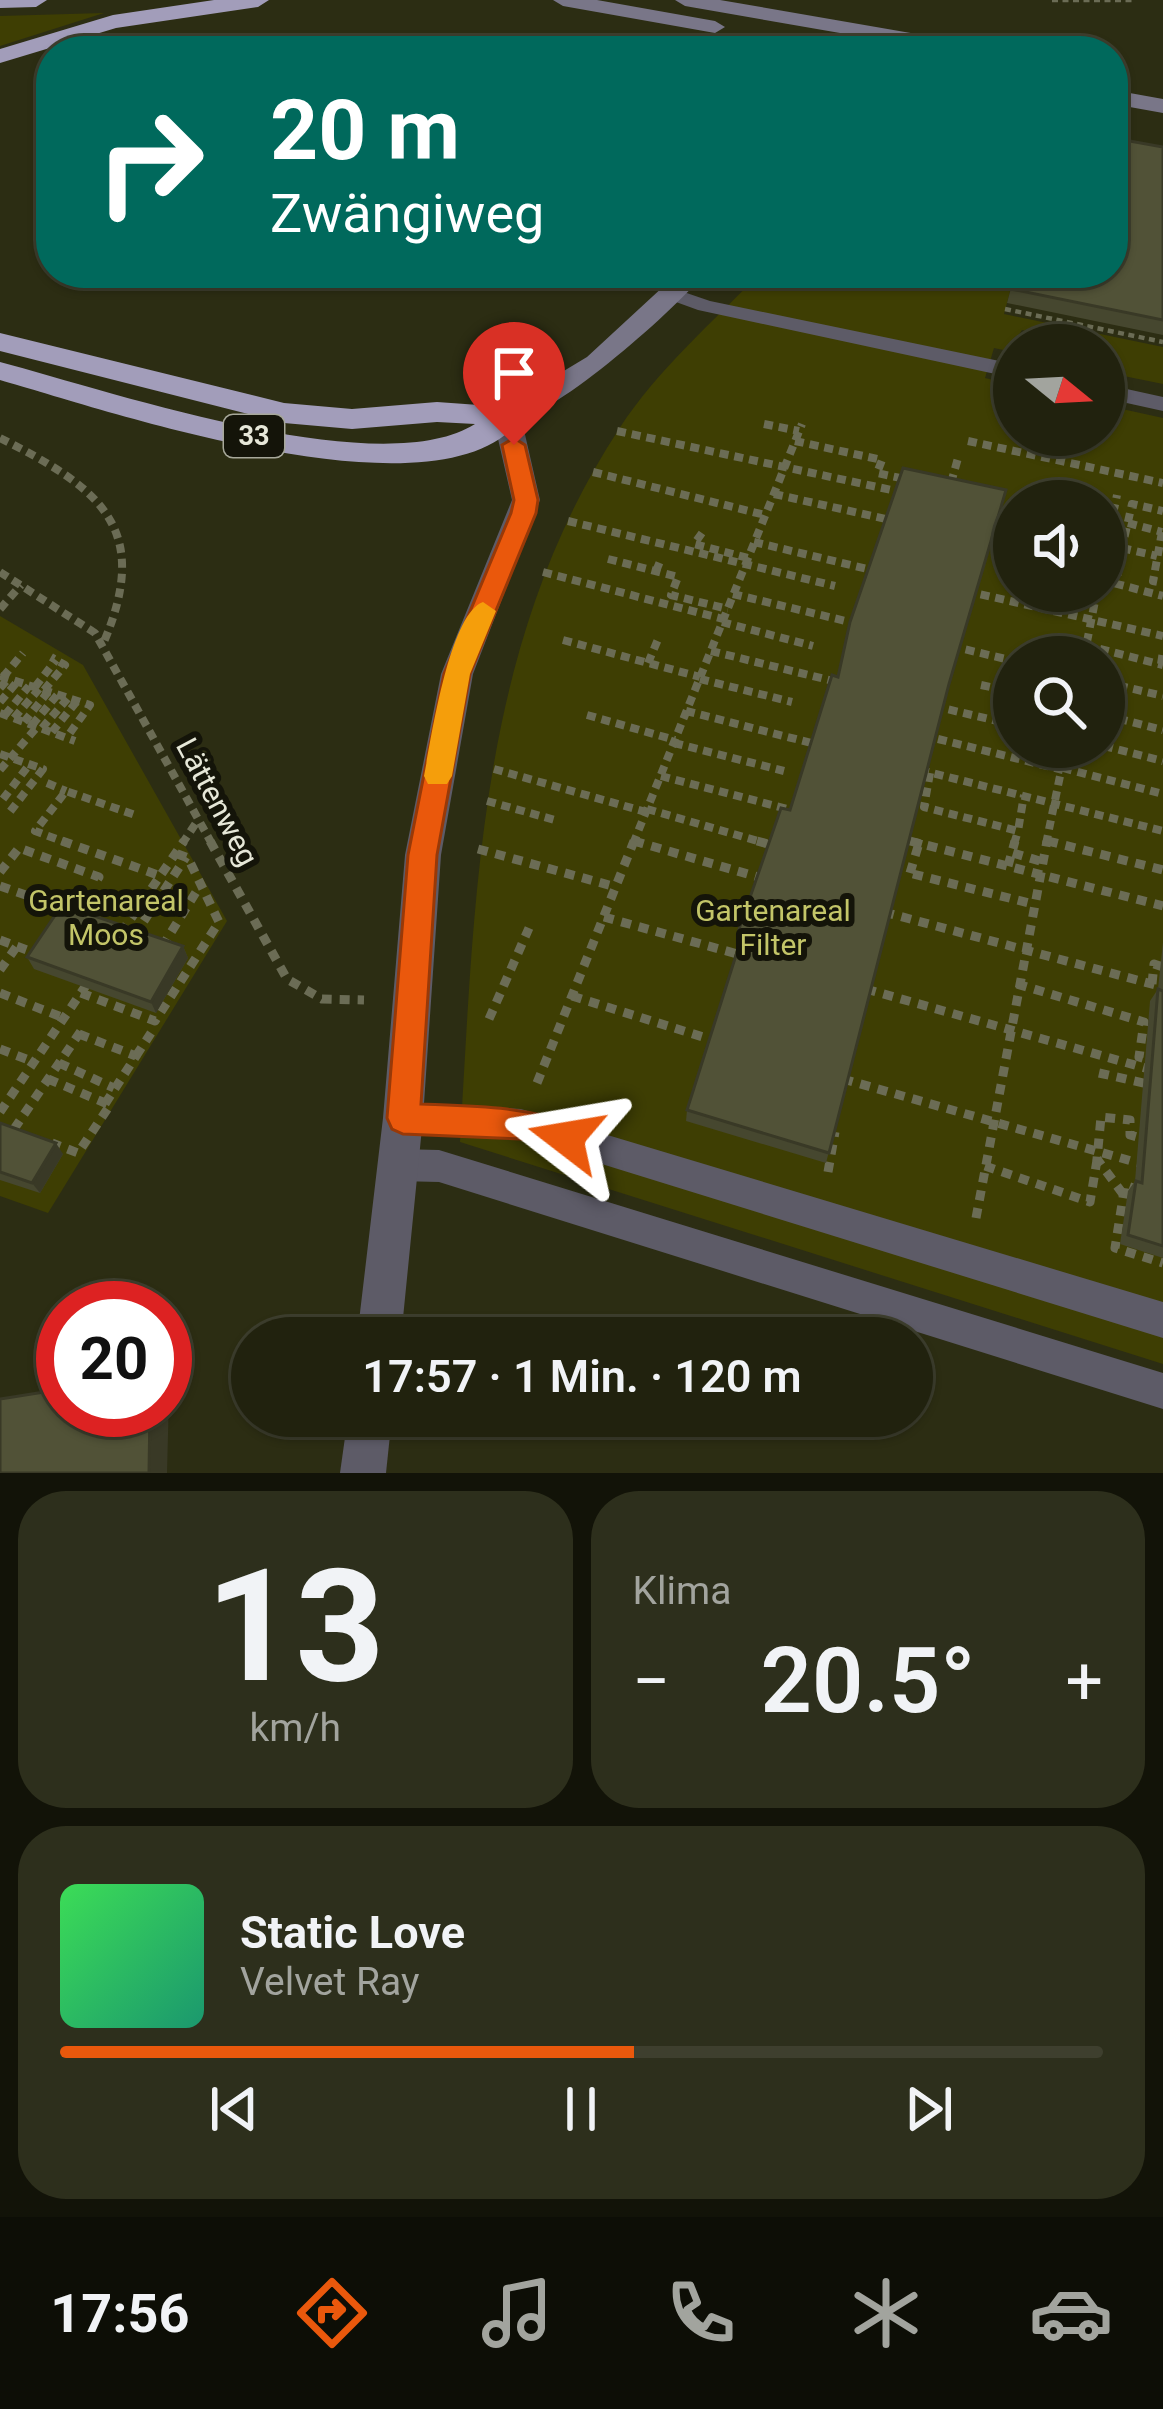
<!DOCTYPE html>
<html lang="de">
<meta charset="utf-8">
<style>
:root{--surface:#21220e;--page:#2d2f1c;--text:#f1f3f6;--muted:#a2a49e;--line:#3e3f2e;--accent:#ea580c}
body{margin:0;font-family:Roboto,sans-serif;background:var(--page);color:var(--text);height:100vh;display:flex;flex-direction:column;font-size:45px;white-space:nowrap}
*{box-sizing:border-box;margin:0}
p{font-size:39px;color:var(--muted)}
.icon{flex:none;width:66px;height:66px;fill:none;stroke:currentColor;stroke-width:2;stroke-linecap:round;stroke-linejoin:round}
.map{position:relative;height:1473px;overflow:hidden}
.drawer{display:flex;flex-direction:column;gap:18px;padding:18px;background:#121308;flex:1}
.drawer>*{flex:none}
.guide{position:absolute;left:36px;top:36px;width:1092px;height:252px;border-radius:48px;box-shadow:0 3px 9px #0004,0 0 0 3px var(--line);background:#00695c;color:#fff;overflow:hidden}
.needle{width:78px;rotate:108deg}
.buttons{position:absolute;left:993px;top:324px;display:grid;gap:24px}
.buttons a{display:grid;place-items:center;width:132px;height:132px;border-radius:50%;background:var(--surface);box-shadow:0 3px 9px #0004,0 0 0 3px var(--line);font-size:60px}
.speed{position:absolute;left:36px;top:1281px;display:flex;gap:24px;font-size:60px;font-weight:700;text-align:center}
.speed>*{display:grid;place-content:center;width:156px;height:156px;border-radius:50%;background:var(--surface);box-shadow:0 3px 9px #0004,0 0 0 3px var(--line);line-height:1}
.speed .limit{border:18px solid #d22;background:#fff;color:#111}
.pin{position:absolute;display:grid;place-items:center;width:102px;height:102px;color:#fff;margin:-123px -51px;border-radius:50% 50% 50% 0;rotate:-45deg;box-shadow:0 0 12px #0007}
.pin .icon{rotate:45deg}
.me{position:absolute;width:132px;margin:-66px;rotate:284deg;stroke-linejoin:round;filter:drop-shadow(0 0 9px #0008)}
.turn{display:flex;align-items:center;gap:42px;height:252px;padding:0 36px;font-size:54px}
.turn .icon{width:156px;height:156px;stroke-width:2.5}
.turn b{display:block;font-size:84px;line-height:102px}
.big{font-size:90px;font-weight:600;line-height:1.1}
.drawer .card{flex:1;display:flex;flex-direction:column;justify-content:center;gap:18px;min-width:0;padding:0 42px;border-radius:48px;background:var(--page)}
.drawer .dial{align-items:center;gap:0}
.dial b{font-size:156px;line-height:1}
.song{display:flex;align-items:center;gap:36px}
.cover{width:144px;height:144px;border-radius:18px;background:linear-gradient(135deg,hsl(130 70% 55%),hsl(160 70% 35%))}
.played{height:12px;border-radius:6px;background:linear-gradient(90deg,var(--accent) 55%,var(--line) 55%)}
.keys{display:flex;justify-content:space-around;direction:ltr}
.heat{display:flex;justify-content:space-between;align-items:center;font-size:66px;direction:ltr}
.drawer .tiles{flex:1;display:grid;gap:18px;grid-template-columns:1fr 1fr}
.card:last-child{grid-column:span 2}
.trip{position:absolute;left:231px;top:1317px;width:702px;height:120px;border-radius:60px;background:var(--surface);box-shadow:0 3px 9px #0004,0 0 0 3px var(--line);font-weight:600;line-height:120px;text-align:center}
.tabs{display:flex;height:192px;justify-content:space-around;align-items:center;background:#0d0e06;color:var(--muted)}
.tabs .icon{width:84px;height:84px}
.tabs .selected{color:var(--accent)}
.tabs b{font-size:54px;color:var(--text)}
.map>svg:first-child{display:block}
.green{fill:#3e3e03;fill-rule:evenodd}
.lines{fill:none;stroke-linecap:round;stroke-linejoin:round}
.path-far2{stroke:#6b6c55;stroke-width:4.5;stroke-dasharray:6 4.5;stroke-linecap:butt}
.path-far1{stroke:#6b6c55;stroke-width:8;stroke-dasharray:9 6;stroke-linecap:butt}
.path{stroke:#6b6c55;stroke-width:9;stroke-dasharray:10 8;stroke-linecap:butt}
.service{fill:#5d5b67;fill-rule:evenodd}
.minor{fill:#5d5b67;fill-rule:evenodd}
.secondary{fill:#797688;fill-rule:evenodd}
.motorway{fill:#a29dba;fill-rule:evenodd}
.wall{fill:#46472f}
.shaded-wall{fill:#393926}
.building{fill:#515237;stroke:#393926;stroke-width:3}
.route{fill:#ea580c;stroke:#983908;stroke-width:3}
.slow{fill:#f59e0b}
.labels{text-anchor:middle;stroke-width:12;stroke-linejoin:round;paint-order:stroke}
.shield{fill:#141409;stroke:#a7a89a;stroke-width:3}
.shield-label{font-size:27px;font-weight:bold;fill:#e6e7d8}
.street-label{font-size:30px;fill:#e6e7d8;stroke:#141409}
.park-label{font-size:30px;fill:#c3c568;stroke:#141409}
</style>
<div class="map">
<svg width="1163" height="1473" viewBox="0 0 1163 1473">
<rect width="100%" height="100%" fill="#2c2d13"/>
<g class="green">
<path d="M 104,13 L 0,46 L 0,16 Z"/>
<path d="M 760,273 L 1015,273 L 1004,314 L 1163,347 L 1163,384 L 1104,372 L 1104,345 L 1044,345 L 1046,335 L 1022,330 L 1008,351 L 994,348 L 985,378 L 1014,385 L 1014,435 L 1104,435 L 1104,405 L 1163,418 L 1163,1364 L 460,1142 C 475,894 478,644 619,429 C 657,370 712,323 760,273 ZM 1014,501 L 1104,501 L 1104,591 L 1014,591 ZM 1014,657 L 1104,657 L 1104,747 L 1014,747 Z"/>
<path d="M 0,616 L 83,665 L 227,921 L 48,1213 L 0,1196 Z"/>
</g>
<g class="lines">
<g class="path-far2">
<path d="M 1052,0 L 1136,0"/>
<path d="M 1005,309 L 1163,342"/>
</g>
<g class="path-far1">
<path d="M 764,424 L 799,431"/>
<path d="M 617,431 L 896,491"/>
<path d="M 0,438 C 100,488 153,528 103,644"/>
<path d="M 795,441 L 882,460 L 877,473 L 905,479"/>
<path d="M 968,441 L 1163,483"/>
<path d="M 593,472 L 765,515"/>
<path d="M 951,483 L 958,458"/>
<path d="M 774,494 L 895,521"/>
<path d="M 568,521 L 835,586"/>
<path d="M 1128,523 L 1162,532"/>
<path d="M 1162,532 L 1153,581 L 1163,583"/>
<path d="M 702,533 L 694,544 L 748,558"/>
<path d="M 986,539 L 1014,545"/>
<path d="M 754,542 L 876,571"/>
<path d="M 1122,548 L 1157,556"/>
<path d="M 1104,557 L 1117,495"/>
<path d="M 608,559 L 678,577 L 671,595 L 728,609"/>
<path d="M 1104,564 L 1118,566 L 1117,584 L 1163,596"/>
<path d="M 1118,566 L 1132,504 L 1163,511"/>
<path d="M 656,571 L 661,559"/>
<path d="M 0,572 L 95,633 L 212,844"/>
<path d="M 543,572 L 723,619"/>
<path d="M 966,591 L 1163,636"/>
<path d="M 733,594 L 854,623"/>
<path d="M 0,609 L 21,585"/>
<path d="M 722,622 L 813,646"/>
<path d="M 563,640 L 700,677"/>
<path d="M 951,646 L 1014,661"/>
<path d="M 1100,649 L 1163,665"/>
<path d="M 711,651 L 837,682"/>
<path d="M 1084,657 L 1097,591"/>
<path d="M 648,663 L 659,637"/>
<path d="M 1161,664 L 1163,651"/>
<path d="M 0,676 L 90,705 L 67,737"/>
<path d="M 3,677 L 23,653"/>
<path d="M 700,679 L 792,702"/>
<path d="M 1104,682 L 1163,696"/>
<path d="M 981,685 L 1014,692"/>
<path d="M 35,687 L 56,660"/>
<path d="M 0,688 L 8,679"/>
<path d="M 44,690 L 65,665 L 51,657"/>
<path d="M 0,702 L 17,682"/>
<path d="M 934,706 L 1014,725"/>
<path d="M 686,711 L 819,745"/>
<path d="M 0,713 L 75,741"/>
<path d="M 5,715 L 29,686"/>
<path d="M 587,715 L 675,740"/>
<path d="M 1104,715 L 1163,730"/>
<path d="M 14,718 L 39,689"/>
<path d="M 24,722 L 48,692"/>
<path d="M 32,725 L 58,694"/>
<path d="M 42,728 L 68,698"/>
<path d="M 52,732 L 77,701"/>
<path d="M 938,739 L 1063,770"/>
<path d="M 674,743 L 784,771"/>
<path d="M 1104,746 L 1163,761"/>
<path d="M 0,754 L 43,769 L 9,813"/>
<path d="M 1063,768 L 1163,794"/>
<path d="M 494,769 L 646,812"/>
<path d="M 0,770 L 37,727"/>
<path d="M 920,770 L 1163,831"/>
<path d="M 930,773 L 924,807 L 1018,831 L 1024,795"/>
<path d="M 661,776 L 799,812"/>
<path d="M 47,783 L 66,791"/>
<path d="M 3,799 L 29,765"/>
<path d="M 487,801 L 555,820"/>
<path d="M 647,809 L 768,844"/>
<path d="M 900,838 L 922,844"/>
<path d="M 634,841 L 643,844"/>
<path d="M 1048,841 L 1059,844"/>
<path d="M 70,844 L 35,831 L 66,791 L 138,816"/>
<path d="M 182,844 L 198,820"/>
<path d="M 633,844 L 802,424"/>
<path d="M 1014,844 L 1018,831"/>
<path d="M 1046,844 L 1066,747"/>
</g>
<g class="path">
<path d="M 62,841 L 158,875"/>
<path d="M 210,841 L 287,979 L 322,999 L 364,1000"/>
<path d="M 634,841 L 765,879"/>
<path d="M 757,841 L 776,846"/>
<path d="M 910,841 L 1163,906"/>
<path d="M 1048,841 L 1163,870"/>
<path d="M 478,849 L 616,887"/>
<path d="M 1013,853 L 1043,862"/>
<path d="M 1008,866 L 1015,841"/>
<path d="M 0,872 L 19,848 L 99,877 L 95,883"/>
<path d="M 910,873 L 919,843"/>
<path d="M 913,874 L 1033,904"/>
<path d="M 0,886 L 69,910"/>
<path d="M 884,912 L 1163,987"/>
<path d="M 604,917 L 741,955"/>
<path d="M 121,933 L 184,841"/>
<path d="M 134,936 L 186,857"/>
<path d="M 0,940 L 38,954"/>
<path d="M 162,947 L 201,884"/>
<path d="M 0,970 L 17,946"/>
<path d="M 1017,984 L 1144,1022 L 1139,1057 L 1163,1064"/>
<path d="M 1152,984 L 1154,964 L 1163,967"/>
<path d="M 866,989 L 1163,1073"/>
<path d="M 0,993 L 64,1018"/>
<path d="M 81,993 L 155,1021 L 219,922 L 188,858 L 175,853"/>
<path d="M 572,996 L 719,1042"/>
<path d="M 489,1019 L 529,928"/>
<path d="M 79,1034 L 136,1056 L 105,1104"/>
<path d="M 0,1049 L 34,1062"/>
<path d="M 136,1056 L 151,1033"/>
<path d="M 59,1063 L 114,1088"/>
<path d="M 1099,1073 L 1152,1085"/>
<path d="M 48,1079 L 110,1105 L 78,1153 L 52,1143"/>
<path d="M 843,1079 L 1163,1170"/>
<path d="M 537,1083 L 634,841"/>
<path d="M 0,1112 L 89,981"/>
<path d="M 14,1129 L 83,1028"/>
<path d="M 985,1166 L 1090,1202 L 1097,1160"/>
<path d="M 828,1172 L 835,1132"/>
<path d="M 1139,1190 L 1125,1185 L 1115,1248 L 1163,1263"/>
<path d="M 1123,1194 L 1097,1159 L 1101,1117 L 1130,1120 L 1130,1135 L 1163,1144"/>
<path d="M 976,1218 L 1047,841"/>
</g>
<g class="service">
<path d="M 672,288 L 710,301 L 1014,364 L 1014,378 L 698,310 L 665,298 L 662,294 Z"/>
<path d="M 1104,384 L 1163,397 L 1163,411 L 1104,398 Z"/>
<path d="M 403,1103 L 521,1109 L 1163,1302 L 1163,1338 L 521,1139 L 403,1133 L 392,1129 L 387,1118 L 392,1107 Z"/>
<path d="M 398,1149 L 439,1150 L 1163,1373 L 1163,1409 L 439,1182 L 398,1181 L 386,1176 L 381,1165 L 386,1154 Z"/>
</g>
<g class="minor">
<path d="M 507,408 L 521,417 L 540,500 L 473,674 L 441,855 L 423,1118 L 401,1338 L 357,1338 L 383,1118 L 405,855 L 441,674 L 512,500 L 493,417 Z"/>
<path d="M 348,1416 L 392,1416 L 386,1473 L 340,1473 Z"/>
</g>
<g class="secondary">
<path d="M 553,0 L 597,0 L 715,21 L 725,27 L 715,33 L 563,6 Z"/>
<path d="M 675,0 L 720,0 L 980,45 L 990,51 L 944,51 L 685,6 Z"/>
<path d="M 1113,90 L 1163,99 L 1163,113 L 1113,104 Z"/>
<path d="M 678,273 L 705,273 C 678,307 538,434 497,423 L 493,417 L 497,411 L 587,357 Z"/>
</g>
<g class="motorway">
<path d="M 0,0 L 47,0 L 36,7 L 0,8 Z"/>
<path d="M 214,0 L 269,0 L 258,7 L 116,28 L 0,63 L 0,49 L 113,15 Z"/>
<path d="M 0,333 L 284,403 L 352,409 L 437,402 L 507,407 L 522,417 C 446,527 106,410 0,380 L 0,362 C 107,390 380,484 475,424 L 437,422 L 352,429 L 284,423 L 0,351 Z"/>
</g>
</g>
<g class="wall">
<path d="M 1163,147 L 1163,335 L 1007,303 L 1015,273 Z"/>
<path d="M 838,677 L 949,684 L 826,1163 L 686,1121 L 687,1110 L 741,942 L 737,941 L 739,929 L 790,810 Z"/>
<path d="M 1163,942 L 1163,1258 L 1120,1244 L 1128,1191 L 1135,1181 L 1150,1001 L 1158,989 Z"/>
<path d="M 183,946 L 188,958 L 156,1013 L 34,969 L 27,957 Z"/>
<path d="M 0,1123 L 63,1154 L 40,1193 L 0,1180 Z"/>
</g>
<g class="shaded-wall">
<path d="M 183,946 L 188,958 L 156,1013 L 151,1002 Z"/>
<path d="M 56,1143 L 63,1154 L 40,1193 L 32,1183 Z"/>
<path d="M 165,1391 L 169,1396 L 167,1473 L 149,1473 L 150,1410 L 165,1410 Z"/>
</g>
<g class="building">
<path d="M 1113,138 L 1163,147 L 1163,320 L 1011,289 L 1015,273 L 1113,273 Z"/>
<path d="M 903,468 L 1006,490 L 949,684 L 829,1153 L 687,1110 L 744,930 L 739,929 L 781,808 L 790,810 L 832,675 L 838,677 L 850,622 Z"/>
<path d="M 62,905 L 183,946 L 151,1002 L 27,957 Z"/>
<path d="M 1158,989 L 1163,991 L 1163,1246 L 1128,1235 L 1136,1181 L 1142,1183 Z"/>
<path d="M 0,1123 L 56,1143 L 32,1183 L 0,1172 Z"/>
<path d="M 63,1389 L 63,1410 L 150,1410 L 149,1473 L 0,1473 L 0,1399 Z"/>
</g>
<path class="route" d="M 514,438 L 525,445 L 538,500 L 536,513 L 470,674 L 437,855 L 421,1104 C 475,1106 526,1106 578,1126 L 583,1138 L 578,1149 L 566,1153 L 521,1139 L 403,1134 L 392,1129 L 387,1118 L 408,855 L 444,674 L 511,513 L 514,500 L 502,445 Z"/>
<path class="slow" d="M 483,602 L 496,611 L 470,674 L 452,776 L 447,784 L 428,784 L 424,776 C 431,741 449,614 483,602 Z"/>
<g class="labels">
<rect class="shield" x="224" y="415" width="60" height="42" rx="9"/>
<g class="shield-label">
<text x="254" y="445">33</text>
</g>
<g class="street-label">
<text transform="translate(217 802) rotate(62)" y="10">Lättenweg</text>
</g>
<g class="park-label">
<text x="106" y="911">Gartenareal<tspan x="106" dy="34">Moos</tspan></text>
<text x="773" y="921">Gartenareal<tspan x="773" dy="34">Filter</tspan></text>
</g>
</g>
</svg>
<div class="buttons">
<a><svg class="needle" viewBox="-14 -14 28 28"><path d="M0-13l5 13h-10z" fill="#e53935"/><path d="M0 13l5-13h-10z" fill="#a2a49e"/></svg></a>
<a><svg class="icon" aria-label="sound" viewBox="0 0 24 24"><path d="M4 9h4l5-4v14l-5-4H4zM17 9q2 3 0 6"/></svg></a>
<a><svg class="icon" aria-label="search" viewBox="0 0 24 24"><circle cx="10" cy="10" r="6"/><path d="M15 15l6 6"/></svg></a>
</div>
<div class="speed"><div class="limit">20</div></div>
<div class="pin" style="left:514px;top:445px;background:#d93025"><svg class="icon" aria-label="arrive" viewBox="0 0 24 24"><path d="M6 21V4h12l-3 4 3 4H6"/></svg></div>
<svg class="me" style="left:566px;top:1138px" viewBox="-20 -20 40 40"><path d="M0-17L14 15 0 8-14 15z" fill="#ea580c" stroke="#fff" stroke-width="4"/></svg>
<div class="trip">17:57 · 1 Min. · 120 m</div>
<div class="guide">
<div class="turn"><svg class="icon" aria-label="right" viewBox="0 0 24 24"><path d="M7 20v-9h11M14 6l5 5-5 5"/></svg><div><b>20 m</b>Zwängiweg</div></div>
</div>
</div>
<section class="drawer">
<div class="tiles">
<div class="card dial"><b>13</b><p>km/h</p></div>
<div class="card"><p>Klima</p>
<div class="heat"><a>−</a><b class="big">20.5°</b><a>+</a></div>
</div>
<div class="card">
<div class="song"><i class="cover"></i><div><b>Static Love</b><p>Velvet Ray</p></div></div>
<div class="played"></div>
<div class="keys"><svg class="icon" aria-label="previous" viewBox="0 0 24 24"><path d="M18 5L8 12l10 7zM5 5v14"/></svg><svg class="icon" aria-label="pause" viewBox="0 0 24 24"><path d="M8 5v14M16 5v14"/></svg><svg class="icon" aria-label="next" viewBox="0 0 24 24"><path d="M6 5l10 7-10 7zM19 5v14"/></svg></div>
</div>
</div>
</section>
<nav class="tabs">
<b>17:56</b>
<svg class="icon selected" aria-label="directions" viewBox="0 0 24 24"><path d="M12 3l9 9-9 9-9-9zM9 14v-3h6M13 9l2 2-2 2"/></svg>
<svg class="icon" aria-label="music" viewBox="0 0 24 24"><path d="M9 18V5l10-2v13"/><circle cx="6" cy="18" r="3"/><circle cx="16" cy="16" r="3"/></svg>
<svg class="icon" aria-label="phone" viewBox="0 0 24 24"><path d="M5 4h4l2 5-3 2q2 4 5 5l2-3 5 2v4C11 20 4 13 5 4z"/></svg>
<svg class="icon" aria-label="climate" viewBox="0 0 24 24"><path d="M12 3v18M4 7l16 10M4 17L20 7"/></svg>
<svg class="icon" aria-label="car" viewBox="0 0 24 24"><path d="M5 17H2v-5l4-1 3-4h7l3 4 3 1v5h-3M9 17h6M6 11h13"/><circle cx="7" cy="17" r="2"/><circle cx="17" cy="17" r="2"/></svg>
</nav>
